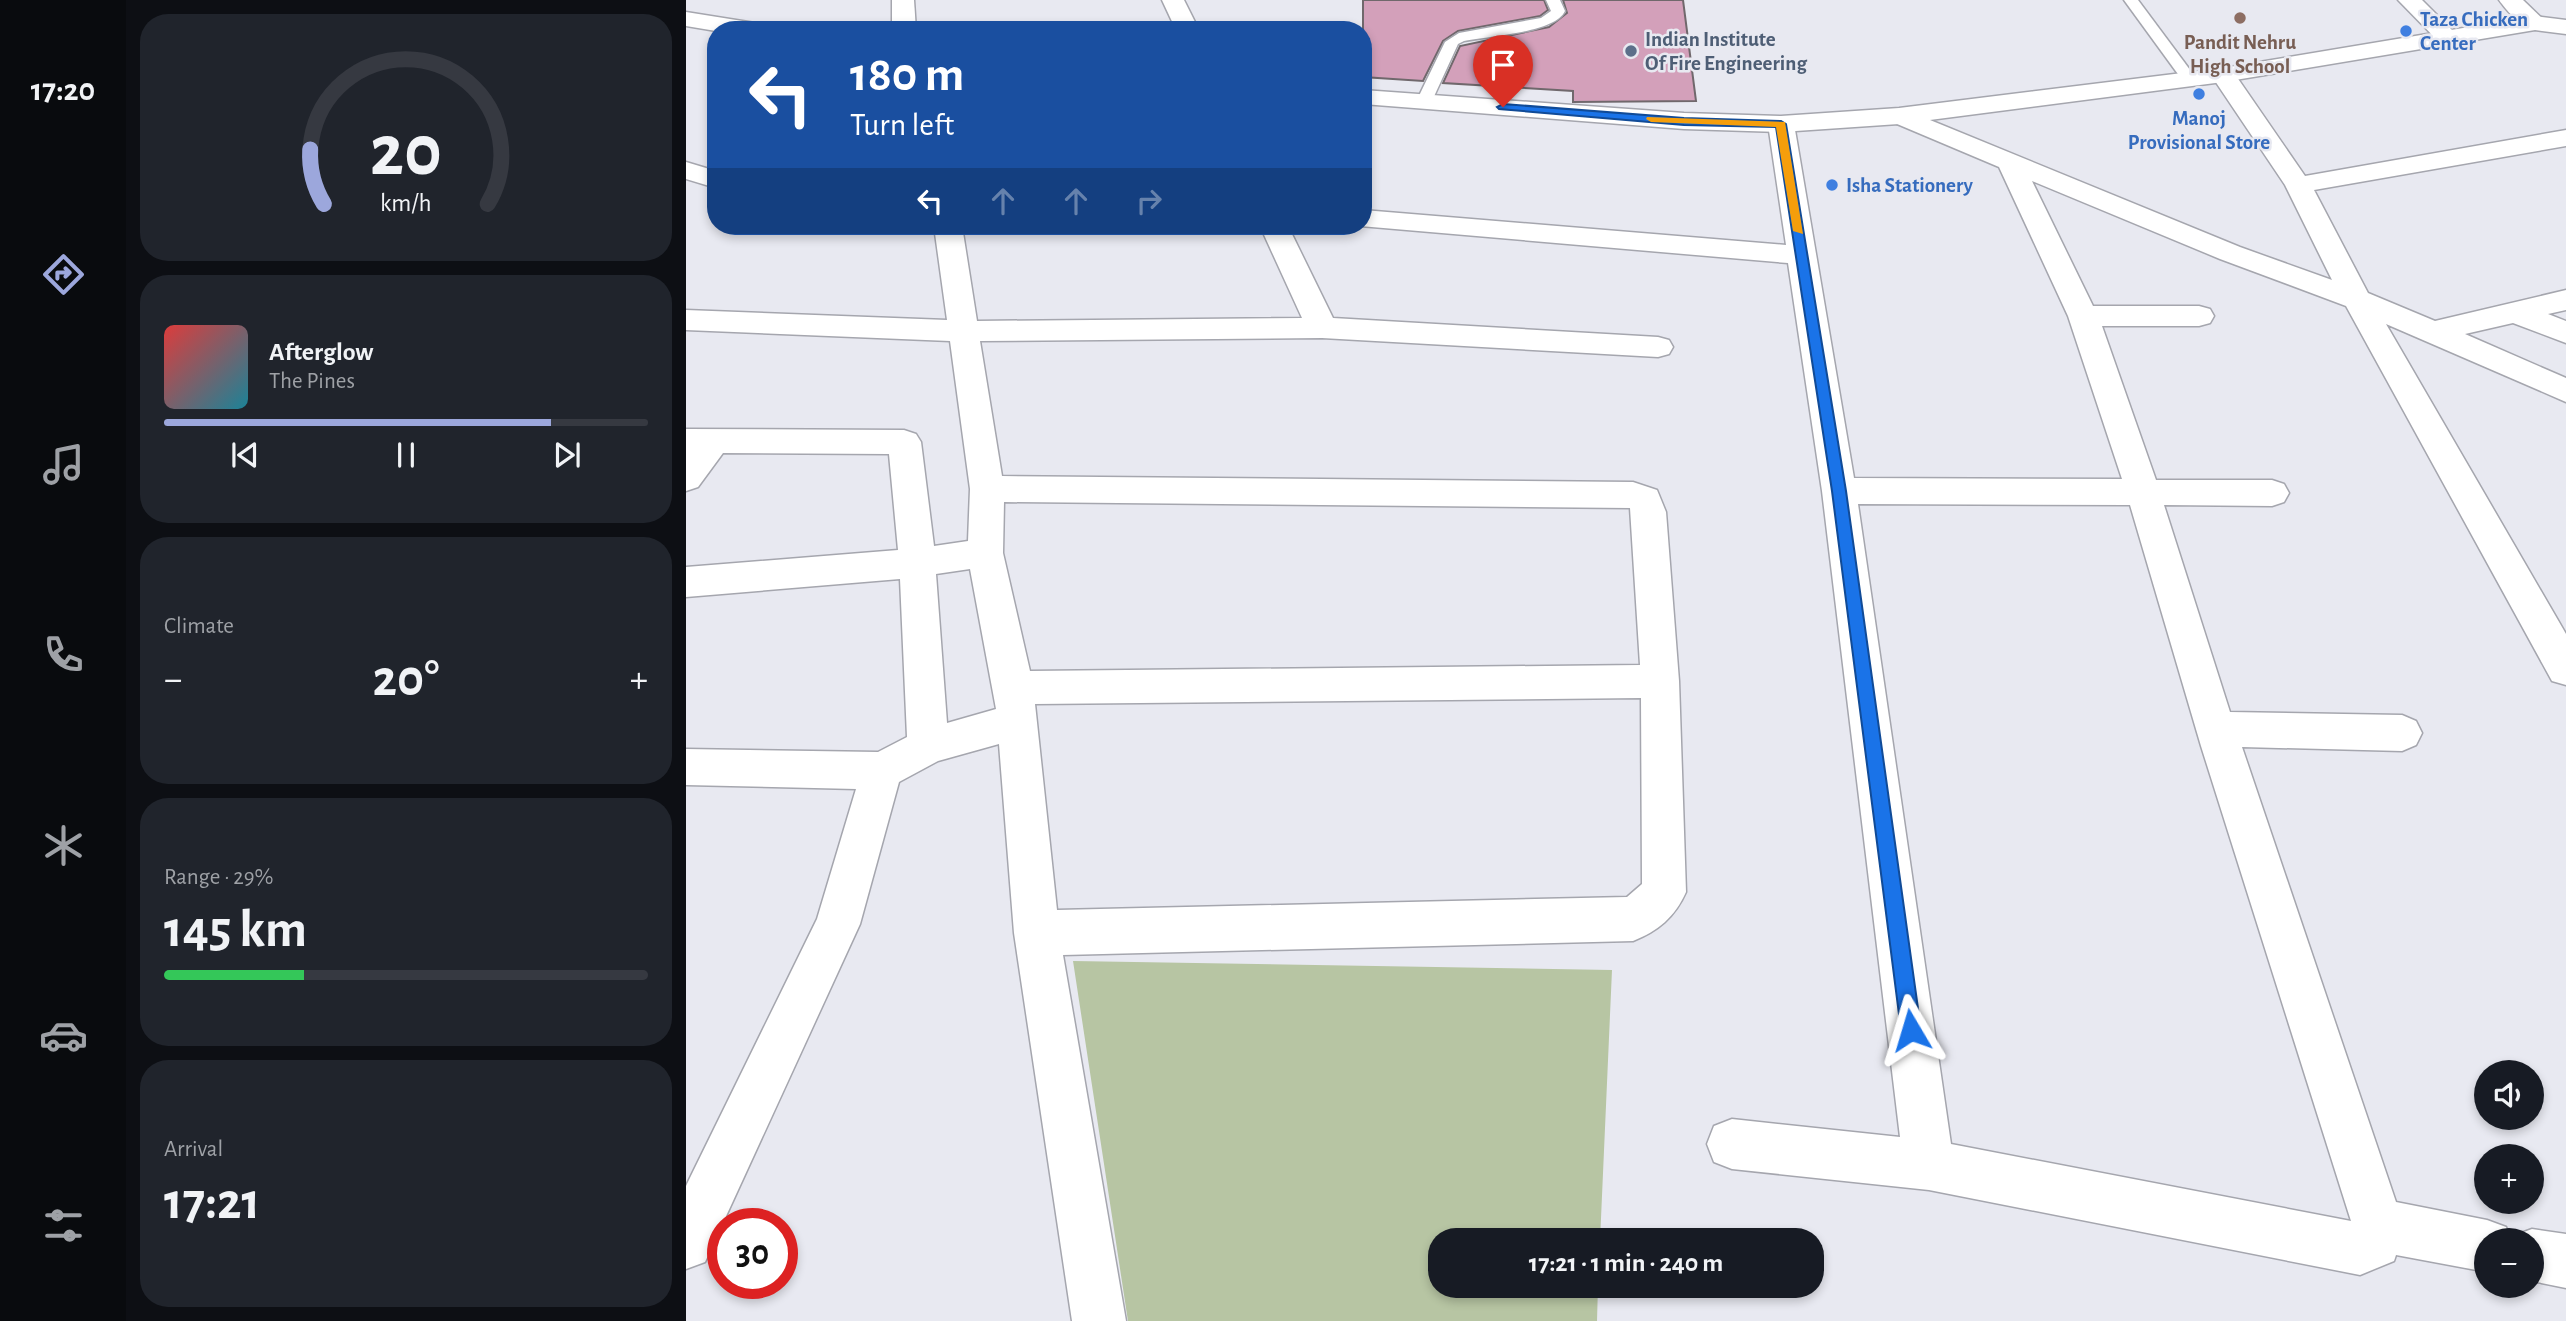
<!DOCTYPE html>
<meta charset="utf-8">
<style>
:root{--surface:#171b24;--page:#20242c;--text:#f1f3f6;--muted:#9ea1a6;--line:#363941;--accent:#9ca7dc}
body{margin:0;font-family:"Alegreya Sans",sans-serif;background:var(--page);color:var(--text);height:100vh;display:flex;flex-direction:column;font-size:26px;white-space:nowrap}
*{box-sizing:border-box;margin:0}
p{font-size:23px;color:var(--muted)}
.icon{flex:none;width:38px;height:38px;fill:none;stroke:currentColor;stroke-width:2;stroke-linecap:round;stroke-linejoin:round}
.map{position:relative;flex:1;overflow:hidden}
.details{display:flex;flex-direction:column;gap:14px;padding:14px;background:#0d0f14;width:560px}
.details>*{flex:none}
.top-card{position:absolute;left:21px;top:21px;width:665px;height:214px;border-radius:28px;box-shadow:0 4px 10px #0003;background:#1a4fa0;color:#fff;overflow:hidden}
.buttons{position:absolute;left:1788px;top:1060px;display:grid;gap:14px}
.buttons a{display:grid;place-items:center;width:70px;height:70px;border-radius:50%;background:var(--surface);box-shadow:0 4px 10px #0003;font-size:35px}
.speed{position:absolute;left:21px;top:1208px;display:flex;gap:14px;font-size:35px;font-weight:700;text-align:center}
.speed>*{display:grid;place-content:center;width:91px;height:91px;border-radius:50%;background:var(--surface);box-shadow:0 4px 10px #0003;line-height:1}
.speed .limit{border:10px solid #d22;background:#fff;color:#111}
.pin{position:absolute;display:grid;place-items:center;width:60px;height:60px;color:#fff;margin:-72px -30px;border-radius:50% 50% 50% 0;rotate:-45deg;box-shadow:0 0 7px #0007}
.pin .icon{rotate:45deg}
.me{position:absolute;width:77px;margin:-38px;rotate:353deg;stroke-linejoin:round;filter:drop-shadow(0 0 5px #0008)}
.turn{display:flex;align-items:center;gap:24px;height:147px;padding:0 28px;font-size:32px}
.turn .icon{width:91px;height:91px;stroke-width:2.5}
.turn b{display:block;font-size:49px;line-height:60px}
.lanes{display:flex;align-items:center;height:66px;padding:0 28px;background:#0003;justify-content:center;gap:35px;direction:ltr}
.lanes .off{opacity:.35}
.big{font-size:52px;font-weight:700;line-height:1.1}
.details .tile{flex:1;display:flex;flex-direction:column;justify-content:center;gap:10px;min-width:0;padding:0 24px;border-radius:28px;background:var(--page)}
.details .dial{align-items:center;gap:0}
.dial svg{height:182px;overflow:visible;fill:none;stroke:var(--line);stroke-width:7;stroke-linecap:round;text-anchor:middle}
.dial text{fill:var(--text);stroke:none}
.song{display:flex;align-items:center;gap:21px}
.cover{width:84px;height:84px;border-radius:10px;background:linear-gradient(135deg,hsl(0 70% 55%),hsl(190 70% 35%))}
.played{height:7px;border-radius:4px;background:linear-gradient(90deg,var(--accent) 80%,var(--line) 80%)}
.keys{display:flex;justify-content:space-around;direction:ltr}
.heat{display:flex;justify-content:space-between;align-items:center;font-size:38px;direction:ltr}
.charge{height:10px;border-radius:5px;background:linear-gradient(90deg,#34c759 29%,var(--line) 0)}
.trip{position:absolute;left:742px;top:1228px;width:396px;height:70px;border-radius:28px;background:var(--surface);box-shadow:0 4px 10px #0003;font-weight:700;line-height:70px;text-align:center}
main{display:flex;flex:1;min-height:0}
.tabs{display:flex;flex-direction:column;width:126px;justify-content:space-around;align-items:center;background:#090b0e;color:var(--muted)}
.tabs .icon{width:49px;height:49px}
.tabs .active{color:var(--accent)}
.tabs b{font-size:32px;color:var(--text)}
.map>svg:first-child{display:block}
.green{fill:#b7c5a3}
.building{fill:#d3a0ba;stroke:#70686c;stroke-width:2}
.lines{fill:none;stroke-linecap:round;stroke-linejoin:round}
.lane-casing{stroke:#a5a6ae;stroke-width:3}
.street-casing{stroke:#a5a6ae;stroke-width:3}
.secondary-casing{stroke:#a5a6ae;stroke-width:3}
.lane{fill:#fff;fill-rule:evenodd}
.street{fill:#fff;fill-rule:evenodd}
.secondary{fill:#fff;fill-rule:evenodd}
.route{fill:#1a73e8;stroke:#114b97;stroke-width:2}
.slow{fill:#f59e0b}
.education-dot{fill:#8d6e63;stroke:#e8e9f1;stroke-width:2.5}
.shop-dot{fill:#3f7fe0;stroke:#e8e9f1;stroke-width:2.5}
.service-dot{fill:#5c6f8a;stroke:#e8e9f1;stroke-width:2.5}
.labels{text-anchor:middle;stroke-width:5;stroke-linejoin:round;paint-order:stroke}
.far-shop-label{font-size:21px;font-weight:bold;fill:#366cbe;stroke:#e8e9f1;text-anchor:start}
.far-service-label{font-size:21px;font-weight:bold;fill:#4e5e75;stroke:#e8e9f1;text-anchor:start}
.far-education-label{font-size:21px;font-weight:bold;fill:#785e54;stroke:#e8e9f1}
</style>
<main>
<nav class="tabs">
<b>17:20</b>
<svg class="icon active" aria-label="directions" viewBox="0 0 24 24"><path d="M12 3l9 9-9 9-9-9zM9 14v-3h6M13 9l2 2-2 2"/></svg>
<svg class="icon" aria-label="music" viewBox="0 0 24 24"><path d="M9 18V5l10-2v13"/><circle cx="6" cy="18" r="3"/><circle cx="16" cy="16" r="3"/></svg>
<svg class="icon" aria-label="phone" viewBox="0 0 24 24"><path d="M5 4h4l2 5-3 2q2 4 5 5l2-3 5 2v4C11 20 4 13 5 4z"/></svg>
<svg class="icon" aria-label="climate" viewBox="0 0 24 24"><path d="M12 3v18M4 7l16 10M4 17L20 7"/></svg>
<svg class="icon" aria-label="car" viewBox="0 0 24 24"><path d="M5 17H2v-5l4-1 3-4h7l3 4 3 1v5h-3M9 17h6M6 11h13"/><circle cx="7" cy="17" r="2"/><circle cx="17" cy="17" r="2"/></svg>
<svg class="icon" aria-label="filters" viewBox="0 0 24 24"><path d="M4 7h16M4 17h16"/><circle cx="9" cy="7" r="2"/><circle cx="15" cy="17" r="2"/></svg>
</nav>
<section class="details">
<div class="tile dial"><svg viewBox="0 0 100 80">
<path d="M14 69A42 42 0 1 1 86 69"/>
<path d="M14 69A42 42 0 0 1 8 45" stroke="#9ca7dc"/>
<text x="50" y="56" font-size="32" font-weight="700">20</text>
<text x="50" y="72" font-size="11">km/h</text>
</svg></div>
<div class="tile">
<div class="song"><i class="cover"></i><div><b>Afterglow</b><p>The Pines</p></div></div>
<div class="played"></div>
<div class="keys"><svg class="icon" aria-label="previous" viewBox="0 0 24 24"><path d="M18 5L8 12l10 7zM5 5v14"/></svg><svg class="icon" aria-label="pause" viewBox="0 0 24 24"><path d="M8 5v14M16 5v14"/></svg><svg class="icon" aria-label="next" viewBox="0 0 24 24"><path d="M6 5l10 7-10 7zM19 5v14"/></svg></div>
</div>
<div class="tile"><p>Climate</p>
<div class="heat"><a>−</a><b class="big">20°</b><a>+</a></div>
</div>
<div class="tile"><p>Range · 29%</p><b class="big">145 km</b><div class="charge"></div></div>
<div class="tile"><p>Arrival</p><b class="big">17:21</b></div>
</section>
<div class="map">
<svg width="1880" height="1321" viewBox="0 0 1880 1321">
<rect width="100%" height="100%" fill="#e8e9f1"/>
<path class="green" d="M 387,961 L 926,970 L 914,1241 L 754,1241 L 754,1286 L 912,1286 L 911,1321 L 442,1321 Z"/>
<g class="building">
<path d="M 677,0 L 858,0 L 862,10 L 854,16 L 772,31 L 757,41 L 737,81 L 677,77 Z"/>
<path d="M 877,0 L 997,0 L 1010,101 L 887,102 L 887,91 L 757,83 L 774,46 L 863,27 L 881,13 Z"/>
</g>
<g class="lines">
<g class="lane-casing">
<g id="lane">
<path d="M 860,0 L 874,0 L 879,11 C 869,33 802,36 778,41 L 772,44 L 745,103 L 733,103 L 731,100 L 759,42 L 773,33 L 855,18 L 865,11 Z"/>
<path d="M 1438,0 L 1452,0 L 1510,78 L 1507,81 L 1497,81 Z"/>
</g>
</g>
<g class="street-casing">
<g id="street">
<path d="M 206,0 L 228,0 L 230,30 L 206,30 Z"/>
<path d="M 476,0 L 498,0 L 513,30 L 490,30 Z"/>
<path d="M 1712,0 L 1736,0 L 1776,40 L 1772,45 L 1756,45 Z"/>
<path d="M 1813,0 L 1837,0 L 1861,23 L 1857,28 C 1839,32 1823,14 1813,0 Z"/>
<path d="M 1537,68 L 1546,70 L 1619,176 L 1880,130 L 1880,146 L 1628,190 L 1682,293 L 1749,321 L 1880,290 L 1880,310 L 1862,314 L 1880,321 L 1880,343 L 1827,323 L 1779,334 L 1880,378 L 1880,402 L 1700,324 L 1880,634 L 1880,685 L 1866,681 L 1660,306 L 1534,259 L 1346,181 L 1407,306 L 1513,306 L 1524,309 L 1528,316 L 1524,323 L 1513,326 L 1416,326 L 1470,480 L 1586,480 L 1598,484 L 1603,493 L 1598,502 L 1586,506 L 1478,505 L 1544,712 L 1716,715 L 1730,721 L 1736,733 L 1730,745 L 1716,751 L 1556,747 L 1710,1202 L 1801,1220 L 1820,1227 L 1825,1241 L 1801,1241 L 1801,1272 L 1710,1255 L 1708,1261 L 1674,1275 L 1243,1190 L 1046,1169 L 1028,1162 L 1021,1144 L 1028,1126 L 1046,1119 L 1214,1137 L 1136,491 L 1102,263 L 674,226 L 677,226 L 677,210 L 1100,245 L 1082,124 L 1086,119 L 1104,119 L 1108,124 L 1168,478 L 1436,479 L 1382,316 L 1313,167 L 1204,121 L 1200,116 L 1204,111 L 1222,111 L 1554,247 L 1646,280 L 1599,185 L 1525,75 L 1528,70 ZM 1172,504 L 1444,505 L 1515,746 L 1665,1221 L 1265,1144 Z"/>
<path d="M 0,162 L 30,171 L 30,188 L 0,179 Z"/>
<path d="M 248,226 L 276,226 L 291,321 L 616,318 L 574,226 L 602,226 L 647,318 L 972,337 L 983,340 L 987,347 L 983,354 L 972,357 L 636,338 L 294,341 L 316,476 L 947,482 L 971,490 L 980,512 L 993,681 L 1000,892 C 989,917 972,931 947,941 L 377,955 L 440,1321 L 386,1321 L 328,933 L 313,744 L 252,761 L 213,782 L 174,924 L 19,1262 L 0,1269 L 0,1186 L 131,919 L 170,789 L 0,785 L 0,749 L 192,752 L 221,737 L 214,579 L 0,597 L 0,567 L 212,550 L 203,454 L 37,453 L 12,487 L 0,491 L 0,429 L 218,430 L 230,434 L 235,442 L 248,546 L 282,541 L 284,489 L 264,341 L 0,330 L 0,310 L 261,320 ZM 318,502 L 944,508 L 954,665 L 344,671 L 317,553 ZM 284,569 L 310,709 L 261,723 L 250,574 ZM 955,698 L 956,884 L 941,897 L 371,910 L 349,704 Z"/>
<path d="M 1846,1229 L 1880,1234 L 1880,1288 L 1846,1281 L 1846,1241 L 1825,1241 L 1827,1236 Z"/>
</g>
</g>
<g class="secondary-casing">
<g id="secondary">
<path d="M 0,12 L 69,23 L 80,30 L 30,31 L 0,26 Z"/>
<path d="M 1849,16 L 1880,20 L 1880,34 L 1849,30 L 1537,82 L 1213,124 L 1095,132 L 998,129 L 677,104 L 677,90 L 998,113 L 1095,116 L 1213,108 L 1537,68 Z"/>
</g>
</g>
<use href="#lane" class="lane"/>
<use href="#street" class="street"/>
<use href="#secondary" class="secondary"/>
</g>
<path class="route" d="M 817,104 L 998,118 L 1095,121 L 1100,124 L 1160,491 L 1235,1030 L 1232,1037 L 1225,1040 L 1218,1037 L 1215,1030 L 1146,491 L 1090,127 L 998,125 L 813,109 L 811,107 Z"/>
<path class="slow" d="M 961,117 L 1099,122 L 1117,234 L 1107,231 L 1090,127 L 965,122 L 960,119 Z"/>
<circle class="education-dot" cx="1554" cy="18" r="7"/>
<g class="shop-dot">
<circle cx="1720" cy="31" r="7"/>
<circle cx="1513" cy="94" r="7"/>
<circle cx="1146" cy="185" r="7"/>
</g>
<circle class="service-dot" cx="945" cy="51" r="7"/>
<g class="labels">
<g class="far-shop-label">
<text x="1734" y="26">Taza Chicken<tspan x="1734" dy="24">Center</tspan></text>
<text x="1513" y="125" text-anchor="middle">Manoj<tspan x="1513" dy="24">Provisional Store</tspan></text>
<text x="1160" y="192">Isha Stationery</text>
</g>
<g class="far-service-label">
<text x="959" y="46">Indian Institute<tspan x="959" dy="24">Of Fire Engineering</tspan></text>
</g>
<g class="far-education-label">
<text x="1554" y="49">Pandit Nehru<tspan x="1554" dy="24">High School</tspan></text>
</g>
</g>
</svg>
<div class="buttons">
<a><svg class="icon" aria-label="sound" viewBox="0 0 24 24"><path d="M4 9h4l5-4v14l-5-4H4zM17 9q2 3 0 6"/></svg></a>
<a>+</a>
<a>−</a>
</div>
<div class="speed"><div class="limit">30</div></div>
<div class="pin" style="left:817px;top:107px;background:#d93025"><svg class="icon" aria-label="arrive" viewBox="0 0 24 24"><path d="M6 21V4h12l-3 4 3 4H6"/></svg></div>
<svg class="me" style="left:1225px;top:1030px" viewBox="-20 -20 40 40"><path d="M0-17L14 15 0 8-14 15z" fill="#1a73e8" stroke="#fff" stroke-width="4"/></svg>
<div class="trip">17:21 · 1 min · 240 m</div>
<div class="top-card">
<div class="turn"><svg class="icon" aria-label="left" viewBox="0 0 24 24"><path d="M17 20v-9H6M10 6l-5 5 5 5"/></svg><div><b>180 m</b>Turn left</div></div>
<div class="lanes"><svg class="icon" aria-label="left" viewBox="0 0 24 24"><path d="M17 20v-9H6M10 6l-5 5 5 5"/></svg><svg class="icon off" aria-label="ahead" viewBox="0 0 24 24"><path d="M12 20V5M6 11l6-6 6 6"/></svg><svg class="icon off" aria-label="ahead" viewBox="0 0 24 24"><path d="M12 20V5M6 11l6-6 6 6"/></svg><svg class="icon off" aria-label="right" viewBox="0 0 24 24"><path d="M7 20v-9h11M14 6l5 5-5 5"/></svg></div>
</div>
</div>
</main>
